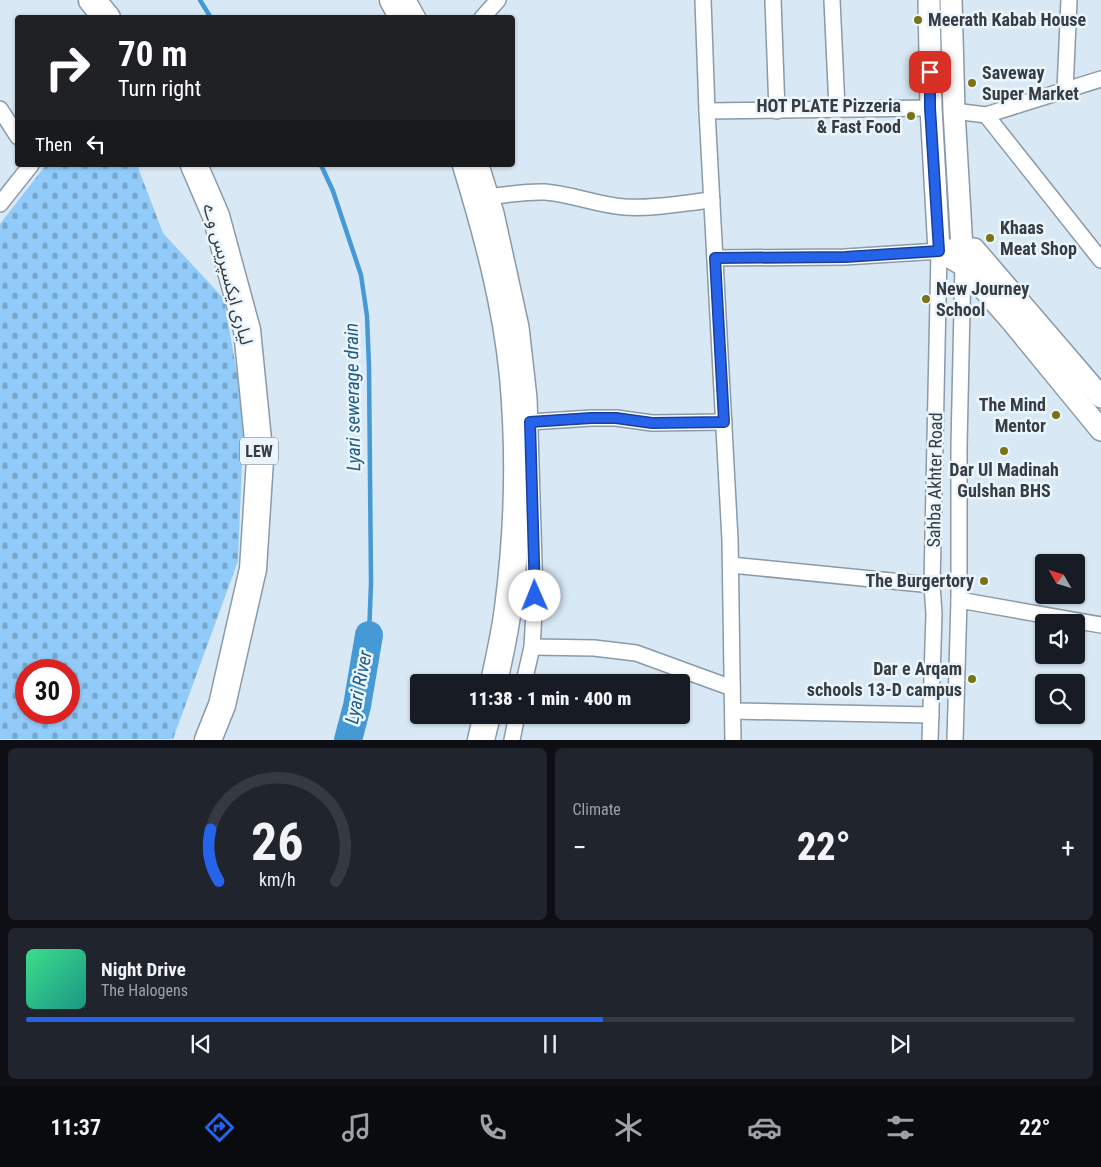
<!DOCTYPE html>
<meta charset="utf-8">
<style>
:root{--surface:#171b24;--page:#20242c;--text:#f1f3f6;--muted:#9ea1a6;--line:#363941;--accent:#2563eb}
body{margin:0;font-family:"Roboto Condensed","Noto Sans Arabic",sans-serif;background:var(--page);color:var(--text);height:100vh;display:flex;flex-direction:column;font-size:19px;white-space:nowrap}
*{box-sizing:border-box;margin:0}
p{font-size:16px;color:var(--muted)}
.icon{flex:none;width:28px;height:28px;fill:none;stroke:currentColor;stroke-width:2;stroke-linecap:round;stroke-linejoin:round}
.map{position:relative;height:740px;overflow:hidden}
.side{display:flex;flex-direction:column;gap:8px;padding:8px;background:#0d0f14;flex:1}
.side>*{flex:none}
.top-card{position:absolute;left:15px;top:15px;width:500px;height:152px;border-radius:5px;box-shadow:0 1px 4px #0004;background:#202124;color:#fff;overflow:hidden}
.needle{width:32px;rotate:309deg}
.buttons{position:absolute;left:1035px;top:554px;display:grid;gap:10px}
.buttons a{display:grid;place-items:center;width:50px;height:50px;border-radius:5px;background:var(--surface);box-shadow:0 1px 4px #0004;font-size:25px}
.speed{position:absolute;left:15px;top:659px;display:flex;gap:10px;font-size:25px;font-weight:700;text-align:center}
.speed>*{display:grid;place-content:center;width:65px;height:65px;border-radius:50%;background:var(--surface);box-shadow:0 1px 4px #0004;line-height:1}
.speed .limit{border:8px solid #d22;background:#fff;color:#111}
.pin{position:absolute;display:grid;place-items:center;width:42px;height:42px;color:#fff;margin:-21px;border-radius:10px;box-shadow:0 2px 8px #0006}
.me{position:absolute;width:55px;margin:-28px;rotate:359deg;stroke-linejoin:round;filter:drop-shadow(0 0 4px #0008)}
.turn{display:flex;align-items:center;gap:18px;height:105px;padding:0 20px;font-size:22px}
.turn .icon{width:65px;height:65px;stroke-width:2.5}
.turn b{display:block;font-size:35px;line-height:42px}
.then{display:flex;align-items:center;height:48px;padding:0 20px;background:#0003;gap:10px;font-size:19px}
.big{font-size:38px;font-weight:800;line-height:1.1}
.side .widget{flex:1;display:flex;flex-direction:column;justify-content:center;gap:8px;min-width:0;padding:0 18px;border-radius:8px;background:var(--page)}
.side .dial{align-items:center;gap:0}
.dial svg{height:130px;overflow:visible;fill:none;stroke:var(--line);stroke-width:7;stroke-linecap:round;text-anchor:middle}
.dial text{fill:var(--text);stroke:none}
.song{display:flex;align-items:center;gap:15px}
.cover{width:60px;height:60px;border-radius:8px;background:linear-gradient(135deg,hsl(150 70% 55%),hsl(170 70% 35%))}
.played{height:5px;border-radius:2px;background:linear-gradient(90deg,var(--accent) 55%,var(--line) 55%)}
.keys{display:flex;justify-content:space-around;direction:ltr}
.heat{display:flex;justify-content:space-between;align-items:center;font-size:28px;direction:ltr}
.side .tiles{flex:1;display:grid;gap:8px;grid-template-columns:1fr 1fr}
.widget:last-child{grid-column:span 2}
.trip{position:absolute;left:410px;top:674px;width:280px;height:50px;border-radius:5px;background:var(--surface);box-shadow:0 1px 4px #0004;font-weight:800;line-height:50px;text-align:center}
.tab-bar{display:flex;height:80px;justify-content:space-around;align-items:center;background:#090b0e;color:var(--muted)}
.tab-bar .icon{width:35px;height:35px}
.tab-bar .on{color:var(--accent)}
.tab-bar b{font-size:22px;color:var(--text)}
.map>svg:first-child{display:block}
.cemetery{fill:url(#cemetery-stones);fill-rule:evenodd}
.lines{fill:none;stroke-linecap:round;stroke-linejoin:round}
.stream{stroke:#459ad6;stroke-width:4.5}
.river{stroke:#459ad6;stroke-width:28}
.street-casing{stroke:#8b9aa6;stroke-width:18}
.secondary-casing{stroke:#8b9aa6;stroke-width:24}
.highway-casing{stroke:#8b9aa6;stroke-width:29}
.street{stroke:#fff;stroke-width:15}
.secondary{stroke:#fff;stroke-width:21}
.highway{stroke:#fff;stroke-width:26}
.route-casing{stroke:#184099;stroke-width:12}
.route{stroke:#2563eb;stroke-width:9}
.poi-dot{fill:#7a7315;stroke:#ebf5fd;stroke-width:2}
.labels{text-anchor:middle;stroke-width:5;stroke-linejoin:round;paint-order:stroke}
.shield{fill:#ebf5fd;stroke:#6d747b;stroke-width:1}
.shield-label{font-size:16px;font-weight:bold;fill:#373d43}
.poi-label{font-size:18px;font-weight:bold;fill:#373d43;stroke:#ebf5fd;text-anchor:start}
.street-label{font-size:18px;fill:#373d43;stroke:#ebf5fd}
.water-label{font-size:19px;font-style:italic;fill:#205d86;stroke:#ebf5fd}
</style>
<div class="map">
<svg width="1101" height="740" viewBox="0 0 1101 740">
<defs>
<pattern id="cemetery-stones" width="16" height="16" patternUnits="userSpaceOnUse" patternTransform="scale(1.25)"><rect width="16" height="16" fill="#90cbf9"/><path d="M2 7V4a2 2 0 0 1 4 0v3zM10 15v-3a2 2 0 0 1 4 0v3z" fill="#76a6cb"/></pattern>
</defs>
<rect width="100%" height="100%" fill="#d8e8f5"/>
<path class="cemetery" d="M 46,165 L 137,165 L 163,233 L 224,299 L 244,414 L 238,561 L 173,739 L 0,739 L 0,224 ZM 26,670 L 69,670 L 69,712 L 26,712 Z"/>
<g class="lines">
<g class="stream">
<path d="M 200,0 L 211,18"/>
<path d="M 321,165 L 333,191 L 361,275 L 367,316 L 369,367 L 371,583 L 369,635"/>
</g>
<path class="river" d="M 348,740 L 357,706 L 369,635"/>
<g class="street-casing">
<g id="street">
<path d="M 408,0 L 418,18"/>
<path d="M 703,0 L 707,111 L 730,540 L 733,740"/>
<path d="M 773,0 L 777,111"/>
<path d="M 832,0 L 837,108"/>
<path d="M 482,18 L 498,0"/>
<path d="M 1065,90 L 1069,0"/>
<path d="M 0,109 L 18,137"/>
<path d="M 707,111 L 931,108"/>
<path d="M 954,111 L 986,115 L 1101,79"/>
<path d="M 986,115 L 1101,260"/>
<path d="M 481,165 L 496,213 L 521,327 L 529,398 L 535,596 L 532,647 L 524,682"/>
<path d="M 491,196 C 508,195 527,191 545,192 C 572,194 597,205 624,207 C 653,209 683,203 712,200"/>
<path d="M 0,204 L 31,165"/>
<path d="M 715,258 L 845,257 L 939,251 L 932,585 L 934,614 L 930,740"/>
<path d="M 530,422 L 591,418 L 616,418 L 652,423 L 724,422"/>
<path d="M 731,565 L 932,585"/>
<path d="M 959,600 L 1101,625"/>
<path d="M 532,647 L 594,648 L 636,653 L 732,688"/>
<path d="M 733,711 L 931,715"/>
<path d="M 512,740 L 517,715"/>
<path d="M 955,740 L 959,600 L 959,446 L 963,263"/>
</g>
</g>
<g class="secondary-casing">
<g id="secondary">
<path d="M 929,0 L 931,108 L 939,251"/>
<path d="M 951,0 L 954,111 L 962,249"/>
<path d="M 949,250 L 974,249 L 1101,397"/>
<path d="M 939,251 L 963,265 L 1010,319 L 1101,430"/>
</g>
</g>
<g class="highway-casing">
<g id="highway">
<path d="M 92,0 L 107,18"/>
<path d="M 393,0 L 403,18"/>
<path d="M 194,165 L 216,216 L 247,330 L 260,460 L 253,569 L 222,705 L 208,740"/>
<path d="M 466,165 C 487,234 506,304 513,376 C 520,453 518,531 508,608 C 505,633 499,658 494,682"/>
<path d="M 481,740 L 487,715"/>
</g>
</g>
<use href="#street" class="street"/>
<use href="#secondary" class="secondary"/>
<use href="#highway" class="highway"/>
</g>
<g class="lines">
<g class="route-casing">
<path id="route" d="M 535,596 L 530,422 L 591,418 L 616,418 L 652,423 L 724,422 L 715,258 L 845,257 L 939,251 L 930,108 L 930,72"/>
</g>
<use href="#route" class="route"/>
</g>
<g class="poi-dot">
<circle cx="918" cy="20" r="5"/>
<circle cx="972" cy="83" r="5"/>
<circle cx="911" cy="116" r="5"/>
<circle cx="990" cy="238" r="5"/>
<circle cx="926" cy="299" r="5"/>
<circle cx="1056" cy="415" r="5"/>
<circle cx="1004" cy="451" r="5"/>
<circle cx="984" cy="581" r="5"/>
<circle cx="972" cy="679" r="5"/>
</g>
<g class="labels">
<rect class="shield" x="240" y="437.5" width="38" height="27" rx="4"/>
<g class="shield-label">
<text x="259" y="457">LEW</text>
</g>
<g class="poi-label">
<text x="928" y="26">Meerath Kabab House</text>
<text x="982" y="79">Saveway<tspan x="982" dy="21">Super Market</tspan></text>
<text x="901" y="112" text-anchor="end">HOT PLATE Pizzeria<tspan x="901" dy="21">&amp; Fast Food</tspan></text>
<text x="1000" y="234">Khaas<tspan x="1000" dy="21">Meat Shop</tspan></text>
<text x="936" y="295">New Journey<tspan x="936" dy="21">School</tspan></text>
<text x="1046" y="411" text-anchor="end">The Mind<tspan x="1046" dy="21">Mentor</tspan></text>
<text x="1004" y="476" text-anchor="middle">Dar Ul Madinah<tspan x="1004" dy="21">Gulshan BHS</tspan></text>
<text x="974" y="587" text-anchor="end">The Burgertory</text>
<text x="962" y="675" text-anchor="end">Dar e Arqam<tspan x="962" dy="21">schools 13-D campus</tspan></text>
</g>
<g class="street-label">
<text transform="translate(228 274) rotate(75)" y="6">لیاری ایکسپریس وے</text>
<text transform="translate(935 480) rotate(-89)" y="6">Sahba Akhter Road</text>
</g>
<g class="water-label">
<text transform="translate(352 397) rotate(-91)" y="7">Lyari sewerage drain</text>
<text transform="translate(358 687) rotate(-79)" y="7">Lyari River</text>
</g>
</g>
</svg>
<div class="buttons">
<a><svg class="needle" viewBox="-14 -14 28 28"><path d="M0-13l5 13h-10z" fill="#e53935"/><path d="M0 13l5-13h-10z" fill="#9ea1a6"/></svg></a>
<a><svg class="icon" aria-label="sound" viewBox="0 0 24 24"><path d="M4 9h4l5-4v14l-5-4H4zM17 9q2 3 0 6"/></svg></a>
<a><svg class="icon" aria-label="search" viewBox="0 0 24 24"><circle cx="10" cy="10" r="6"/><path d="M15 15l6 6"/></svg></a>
</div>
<div class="speed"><div class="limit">30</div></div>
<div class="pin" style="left:930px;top:72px;background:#d93025"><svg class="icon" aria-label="arrive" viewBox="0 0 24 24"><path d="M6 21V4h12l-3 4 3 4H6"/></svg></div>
<svg class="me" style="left:535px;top:596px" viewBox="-20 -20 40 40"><circle r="19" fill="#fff"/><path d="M0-13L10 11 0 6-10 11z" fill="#2563eb"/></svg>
<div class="trip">11:38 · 1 min · 400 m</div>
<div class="top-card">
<div class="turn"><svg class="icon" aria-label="right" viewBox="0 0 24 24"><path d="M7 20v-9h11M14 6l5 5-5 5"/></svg><div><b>70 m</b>Turn right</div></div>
<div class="then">Then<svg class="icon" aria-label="left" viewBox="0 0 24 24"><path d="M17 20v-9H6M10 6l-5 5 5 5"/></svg></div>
</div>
</div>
<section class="side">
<div class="tiles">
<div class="widget dial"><svg viewBox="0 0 100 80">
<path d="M14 69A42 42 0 1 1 86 69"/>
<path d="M14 69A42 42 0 0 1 9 37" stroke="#2563eb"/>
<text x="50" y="56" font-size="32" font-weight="700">26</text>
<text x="50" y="72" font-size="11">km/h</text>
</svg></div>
<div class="widget"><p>Climate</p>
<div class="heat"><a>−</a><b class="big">22°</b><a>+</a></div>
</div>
<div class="widget">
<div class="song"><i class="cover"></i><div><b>Night Drive</b><p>The Halogens</p></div></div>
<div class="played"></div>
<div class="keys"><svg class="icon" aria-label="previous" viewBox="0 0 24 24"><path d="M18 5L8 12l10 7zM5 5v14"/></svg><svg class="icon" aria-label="pause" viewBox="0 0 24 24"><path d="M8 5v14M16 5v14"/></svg><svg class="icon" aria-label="next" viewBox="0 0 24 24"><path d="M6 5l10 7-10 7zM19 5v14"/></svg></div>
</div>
</div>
</section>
<nav class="tab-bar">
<b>11:37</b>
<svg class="icon on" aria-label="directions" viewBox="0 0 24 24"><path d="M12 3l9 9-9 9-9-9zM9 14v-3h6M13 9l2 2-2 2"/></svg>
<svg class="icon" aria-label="music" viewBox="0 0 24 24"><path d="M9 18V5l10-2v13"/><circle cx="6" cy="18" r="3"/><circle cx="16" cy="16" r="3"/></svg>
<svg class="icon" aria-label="phone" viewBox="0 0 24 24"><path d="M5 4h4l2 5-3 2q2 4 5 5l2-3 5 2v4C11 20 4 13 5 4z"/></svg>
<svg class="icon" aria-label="climate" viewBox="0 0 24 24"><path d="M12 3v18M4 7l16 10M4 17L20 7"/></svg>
<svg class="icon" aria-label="car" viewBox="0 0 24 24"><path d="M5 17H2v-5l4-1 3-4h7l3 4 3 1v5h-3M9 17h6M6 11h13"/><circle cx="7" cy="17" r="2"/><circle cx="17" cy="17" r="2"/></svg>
<svg class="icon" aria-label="filters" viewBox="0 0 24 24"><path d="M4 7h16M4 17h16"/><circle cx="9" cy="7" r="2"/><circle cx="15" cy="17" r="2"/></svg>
<b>22°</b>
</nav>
